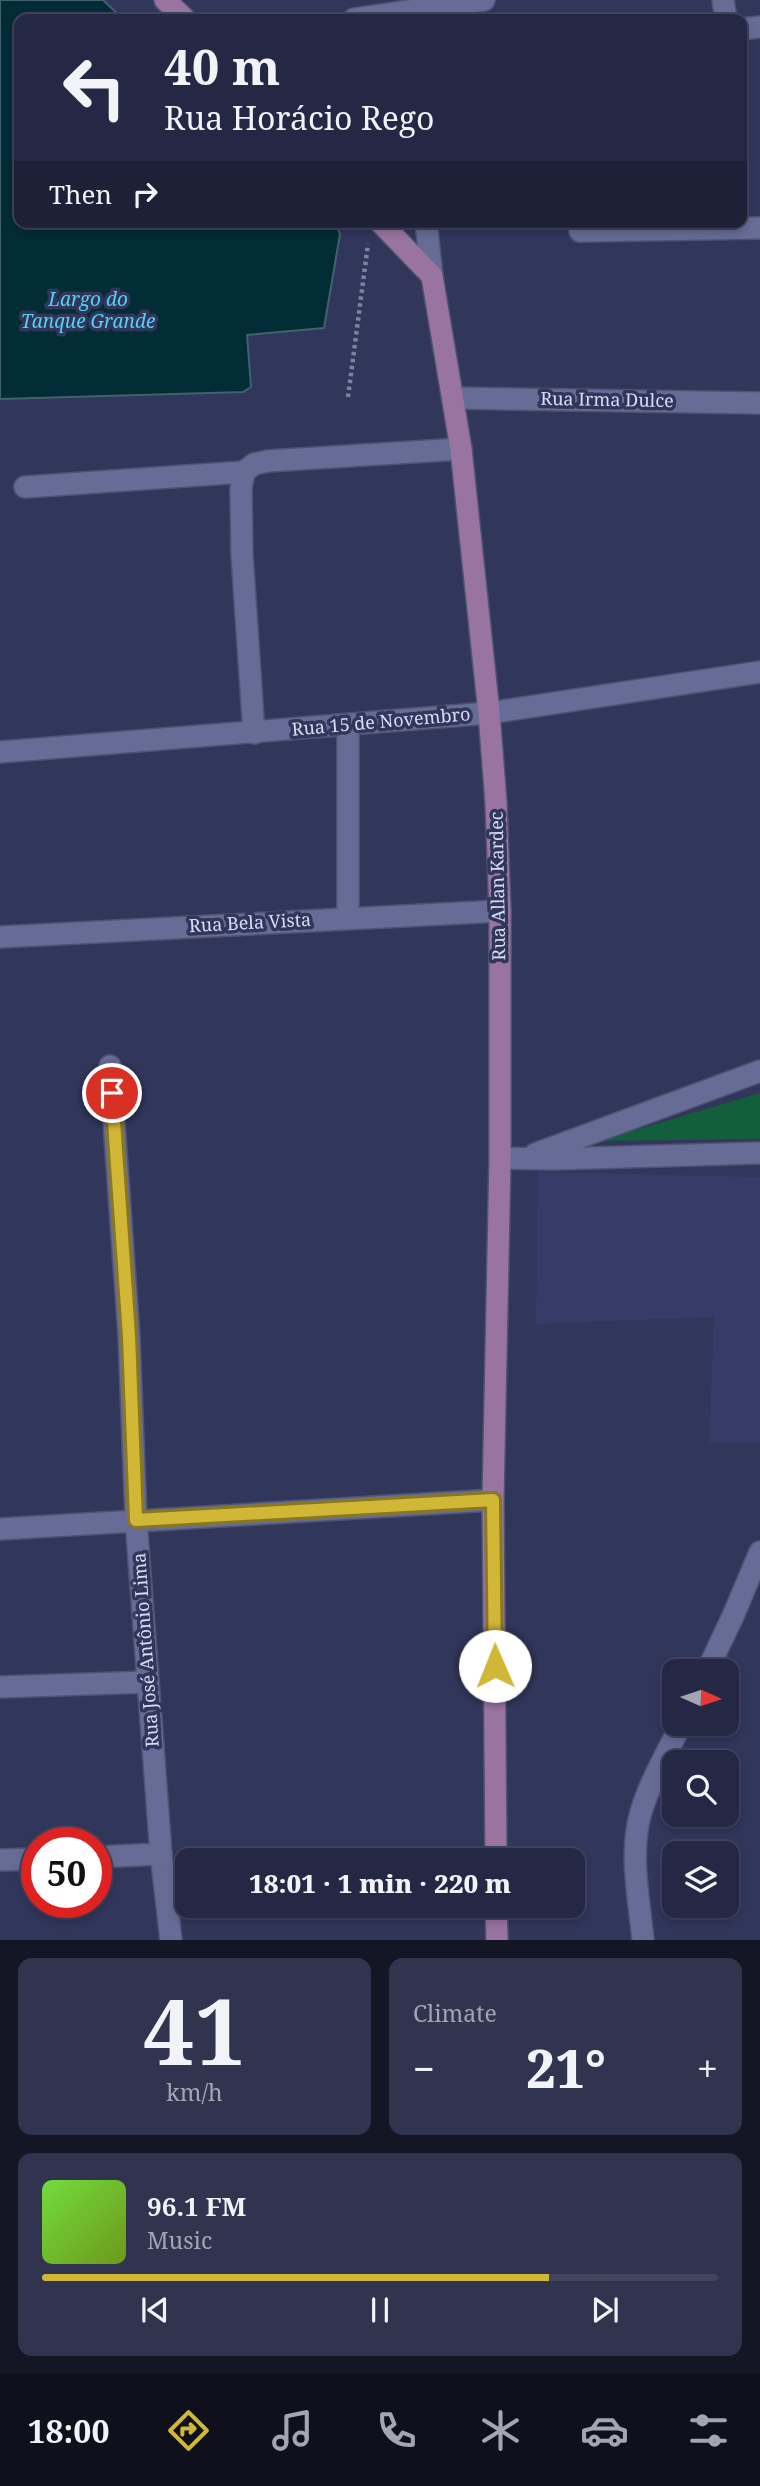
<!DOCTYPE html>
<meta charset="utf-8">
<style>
:root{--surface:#252844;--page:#31344f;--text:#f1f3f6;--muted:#a3a6b2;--line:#42445d;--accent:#d1b736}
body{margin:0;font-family:"Noto Serif",serif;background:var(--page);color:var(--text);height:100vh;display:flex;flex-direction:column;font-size:26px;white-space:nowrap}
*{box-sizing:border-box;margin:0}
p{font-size:23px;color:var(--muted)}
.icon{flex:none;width:38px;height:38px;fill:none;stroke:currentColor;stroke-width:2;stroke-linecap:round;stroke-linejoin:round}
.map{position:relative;height:1940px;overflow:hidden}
.drawer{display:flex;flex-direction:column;gap:18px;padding:18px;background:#141625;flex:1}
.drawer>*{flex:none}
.hud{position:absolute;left:14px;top:14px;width:733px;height:214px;border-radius:14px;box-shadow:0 4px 10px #0003,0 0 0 2px var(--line);background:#252844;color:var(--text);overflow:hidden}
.needle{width:46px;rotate:93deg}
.fabs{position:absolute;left:662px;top:1659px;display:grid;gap:14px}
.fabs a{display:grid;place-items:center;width:77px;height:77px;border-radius:14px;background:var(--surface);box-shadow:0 4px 10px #0003,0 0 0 2px var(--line);font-size:35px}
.speed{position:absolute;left:21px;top:1827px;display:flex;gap:14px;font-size:35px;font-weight:700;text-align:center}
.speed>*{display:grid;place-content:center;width:91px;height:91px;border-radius:50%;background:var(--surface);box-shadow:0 4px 10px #0003,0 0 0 2px var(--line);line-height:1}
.speed .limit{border:10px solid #d22;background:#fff;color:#111}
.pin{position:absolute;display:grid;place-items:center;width:60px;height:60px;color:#fff;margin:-30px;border:4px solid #fff;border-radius:50%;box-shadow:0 2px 7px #0007}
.me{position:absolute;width:77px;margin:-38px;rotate:359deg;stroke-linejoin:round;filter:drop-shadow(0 0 5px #0008)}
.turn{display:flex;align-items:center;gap:24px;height:147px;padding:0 35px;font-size:32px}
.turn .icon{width:91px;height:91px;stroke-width:2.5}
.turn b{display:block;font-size:49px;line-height:60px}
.then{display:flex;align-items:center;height:66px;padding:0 35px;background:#0003;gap:14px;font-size:26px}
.big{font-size:52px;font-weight:800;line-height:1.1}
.drawer .widget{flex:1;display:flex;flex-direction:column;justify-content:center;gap:10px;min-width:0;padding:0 24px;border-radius:14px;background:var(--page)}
.drawer .dial{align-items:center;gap:0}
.dial b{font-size:91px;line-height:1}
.song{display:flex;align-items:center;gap:21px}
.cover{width:84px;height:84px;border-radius:10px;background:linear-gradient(135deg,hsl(100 70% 55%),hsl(80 70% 35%))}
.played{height:7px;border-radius:4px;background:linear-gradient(90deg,var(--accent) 75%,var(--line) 75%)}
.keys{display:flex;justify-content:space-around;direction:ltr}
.heat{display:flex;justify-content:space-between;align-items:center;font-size:38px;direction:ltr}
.drawer .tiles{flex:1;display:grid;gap:18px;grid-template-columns:1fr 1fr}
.widget:last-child{grid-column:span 2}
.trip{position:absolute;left:175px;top:1848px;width:410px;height:70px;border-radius:14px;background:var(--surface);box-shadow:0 4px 10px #0003,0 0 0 2px var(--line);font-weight:800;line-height:70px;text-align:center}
.dock{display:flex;height:112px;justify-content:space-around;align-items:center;background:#0f101b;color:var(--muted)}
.dock .icon{width:49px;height:49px}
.dock .current{color:var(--accent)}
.dock b{font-size:32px;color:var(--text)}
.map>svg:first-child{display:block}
.built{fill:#373b67}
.green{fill:#135f3c}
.water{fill:#022c36;stroke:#42616f;stroke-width:2}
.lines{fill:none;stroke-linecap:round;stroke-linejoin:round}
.minor-casing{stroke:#4f5272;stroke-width:24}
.major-casing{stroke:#4f5272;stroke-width:24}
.path{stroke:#7d82a1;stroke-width:4.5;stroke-dasharray:3.5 3.5;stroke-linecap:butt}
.minor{stroke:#666c95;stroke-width:21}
.major{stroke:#9974a0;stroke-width:21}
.route-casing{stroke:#887723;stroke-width:18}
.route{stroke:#d1b736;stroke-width:12}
.labels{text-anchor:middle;stroke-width:7;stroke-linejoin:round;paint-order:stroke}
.street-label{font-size:18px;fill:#d8dcf4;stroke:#31365b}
.water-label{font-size:19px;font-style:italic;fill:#53d1f0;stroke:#31365b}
</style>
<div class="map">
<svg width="760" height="1940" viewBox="0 0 760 1940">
<rect width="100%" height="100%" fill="#31365b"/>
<path class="built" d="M 538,1172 L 760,1177 L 760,1443 L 709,1442 L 714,1317 L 536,1324 Z"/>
<path class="green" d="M 760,1093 L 760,1139 L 599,1141 Z"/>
<path class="water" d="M 0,0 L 103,0 L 123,19 L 19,19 L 19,222 L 335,222 L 340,234 L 324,328 L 247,335 L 251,387 L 243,392 L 0,399 Z"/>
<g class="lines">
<g class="minor-casing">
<g id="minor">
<path d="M 723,0 L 726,19"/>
<path d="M 354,19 L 484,0"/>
<path d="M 742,29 L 760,27"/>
<path d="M 426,222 L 432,276"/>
<path d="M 580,231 L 760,228"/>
<path d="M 454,398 L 760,403"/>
<path d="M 25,487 L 244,472"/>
<path d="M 348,725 L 348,918"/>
<path d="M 254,733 L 242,555 L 241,488 L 244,472 L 254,464 L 268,461 L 461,449"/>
<path d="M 0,752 L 489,713 L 760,672"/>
<path d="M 0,937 L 500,911"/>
<path d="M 110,1066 L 129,1336 L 136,1520 L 161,1854 L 171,1940"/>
<path d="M 535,1154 L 760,1071"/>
<path d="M 500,1158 L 555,1159 L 760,1153"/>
<path d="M 0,1529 L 493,1500"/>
<path d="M 707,1671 L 733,1616 L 760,1552"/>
<path d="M 0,1687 L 148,1682"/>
<path d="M 96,1857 L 161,1854"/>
<path d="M 0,1860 L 37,1859"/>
<path d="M 643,1940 C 639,1899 629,1852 641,1812 C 650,1781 668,1752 681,1724"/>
</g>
</g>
<g class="major-casing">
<g id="major">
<path d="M 165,0 L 185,19"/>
<path d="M 380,222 L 432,276 L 461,449 L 489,713 L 496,803 L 500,911 L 500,1158 L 493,1500 L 496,1860"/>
<path d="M 496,1906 L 497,1940"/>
</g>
</g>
<path class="path" d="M 348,397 L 368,244"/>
<use href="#minor" class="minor"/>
<use href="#major" class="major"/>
</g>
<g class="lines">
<g class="route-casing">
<path id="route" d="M 112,1093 L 129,1336 L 136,1520 L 493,1500 L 495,1666"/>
</g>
<use href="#route" class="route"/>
</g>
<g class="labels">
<g class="street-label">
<text transform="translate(607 400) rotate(1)" y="6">Rua Irma Dulce</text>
<text transform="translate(381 722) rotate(-5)" y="6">Rua 15 de Novembro</text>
<text transform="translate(498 886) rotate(-91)" y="6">Rua Allan Kardec</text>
<text transform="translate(250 923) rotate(-3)" y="6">Rua Bela Vista</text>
<text transform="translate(146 1650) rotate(-94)" y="6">Rua José Antônio Lima</text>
</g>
<g class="water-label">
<text x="88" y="306">Largo do<tspan x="88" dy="22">Tanque Grande</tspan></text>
</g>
</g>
</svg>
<div class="fabs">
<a><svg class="needle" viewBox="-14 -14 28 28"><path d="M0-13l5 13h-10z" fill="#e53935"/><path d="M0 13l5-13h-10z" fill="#a3a6b2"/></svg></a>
<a><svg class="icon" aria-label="search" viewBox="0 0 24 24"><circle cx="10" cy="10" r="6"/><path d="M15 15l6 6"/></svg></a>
<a><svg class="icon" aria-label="layers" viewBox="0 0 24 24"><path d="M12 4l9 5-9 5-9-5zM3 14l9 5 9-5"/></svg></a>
</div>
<div class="speed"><div class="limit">50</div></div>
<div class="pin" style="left:112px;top:1093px;background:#d93025"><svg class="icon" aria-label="arrive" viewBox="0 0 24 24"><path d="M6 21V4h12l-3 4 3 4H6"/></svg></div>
<svg class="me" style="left:495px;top:1666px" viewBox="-20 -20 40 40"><circle r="19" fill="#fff"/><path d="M0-13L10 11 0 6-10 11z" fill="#d1b736"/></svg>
<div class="trip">18:01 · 1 min · 220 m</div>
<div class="hud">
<div class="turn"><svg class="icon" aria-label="left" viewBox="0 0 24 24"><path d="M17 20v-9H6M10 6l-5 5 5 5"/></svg><div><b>40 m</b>Rua Horácio Rego</div></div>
<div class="then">Then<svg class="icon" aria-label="right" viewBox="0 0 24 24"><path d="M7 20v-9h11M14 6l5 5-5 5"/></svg></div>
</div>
</div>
<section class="drawer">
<div class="tiles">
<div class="widget dial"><b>41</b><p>km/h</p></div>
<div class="widget"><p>Climate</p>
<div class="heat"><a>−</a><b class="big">21°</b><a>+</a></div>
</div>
<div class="widget">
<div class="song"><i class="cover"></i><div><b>96.1 FM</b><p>Music</p></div></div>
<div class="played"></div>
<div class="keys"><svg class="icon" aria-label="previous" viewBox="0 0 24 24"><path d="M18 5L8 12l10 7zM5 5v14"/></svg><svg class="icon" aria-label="pause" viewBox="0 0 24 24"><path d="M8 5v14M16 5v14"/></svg><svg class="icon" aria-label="next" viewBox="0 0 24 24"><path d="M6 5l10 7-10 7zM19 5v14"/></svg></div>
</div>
</div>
</section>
<nav class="dock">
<b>18:00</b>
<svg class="icon current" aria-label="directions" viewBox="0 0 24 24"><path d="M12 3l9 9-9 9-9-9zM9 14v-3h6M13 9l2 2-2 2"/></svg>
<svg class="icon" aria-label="music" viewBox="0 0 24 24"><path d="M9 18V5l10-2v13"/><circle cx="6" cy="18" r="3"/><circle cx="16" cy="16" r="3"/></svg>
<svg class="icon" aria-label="phone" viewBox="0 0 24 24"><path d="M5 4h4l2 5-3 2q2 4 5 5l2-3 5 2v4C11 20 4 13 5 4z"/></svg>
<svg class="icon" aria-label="climate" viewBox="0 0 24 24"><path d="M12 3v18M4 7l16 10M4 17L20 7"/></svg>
<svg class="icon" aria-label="car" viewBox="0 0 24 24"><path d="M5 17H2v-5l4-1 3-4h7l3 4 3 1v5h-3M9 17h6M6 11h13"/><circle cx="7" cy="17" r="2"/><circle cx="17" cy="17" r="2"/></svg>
<svg class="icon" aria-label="filters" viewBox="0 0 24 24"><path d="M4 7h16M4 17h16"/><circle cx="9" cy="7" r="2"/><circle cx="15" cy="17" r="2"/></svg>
</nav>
